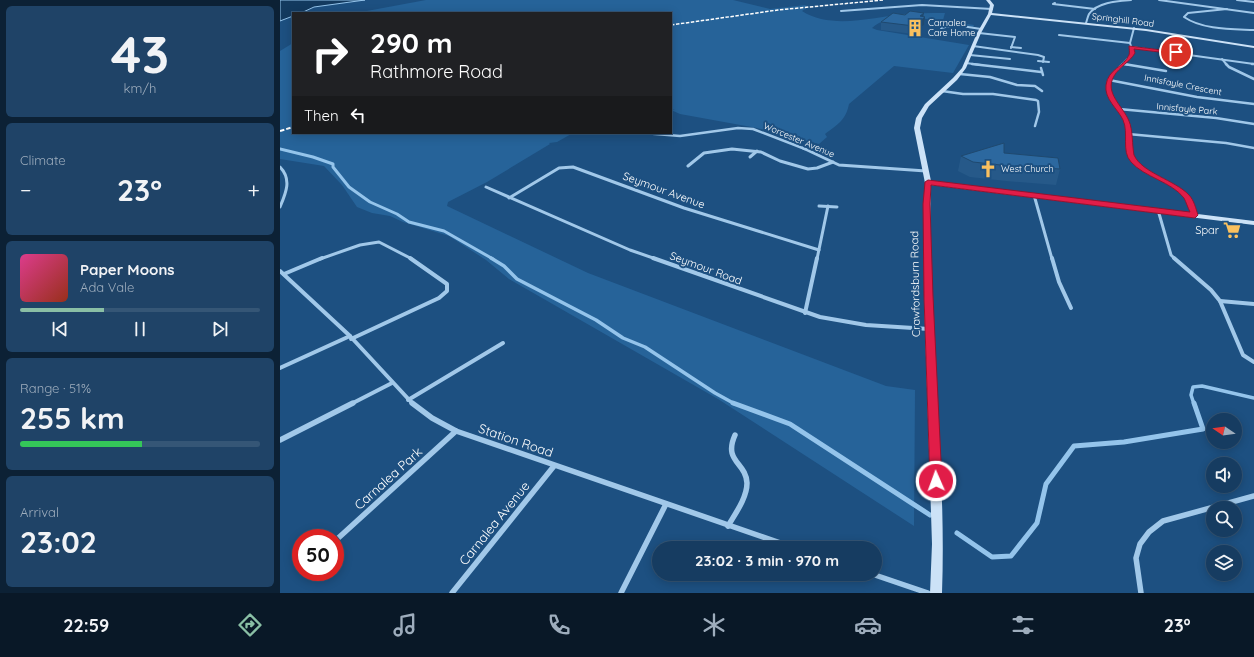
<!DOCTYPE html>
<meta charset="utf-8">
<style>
:root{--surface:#163c61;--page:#1f4367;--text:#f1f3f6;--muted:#9eadbd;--line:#355676;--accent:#8abfa5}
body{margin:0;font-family:Quicksand,sans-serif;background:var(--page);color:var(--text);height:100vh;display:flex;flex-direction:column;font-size:15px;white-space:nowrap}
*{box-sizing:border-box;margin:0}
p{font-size:13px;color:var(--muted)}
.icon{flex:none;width:22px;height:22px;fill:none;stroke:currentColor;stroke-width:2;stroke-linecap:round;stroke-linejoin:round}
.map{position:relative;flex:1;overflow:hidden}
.details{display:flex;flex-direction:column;gap:6px;padding:6px;background:#0c2135;width:280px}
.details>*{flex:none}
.top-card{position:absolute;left:12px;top:12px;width:380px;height:122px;border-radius:0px;box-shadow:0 2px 10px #0003,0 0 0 1px var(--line);background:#202124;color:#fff;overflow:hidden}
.needle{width:26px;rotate:283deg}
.fabs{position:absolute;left:926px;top:413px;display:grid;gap:8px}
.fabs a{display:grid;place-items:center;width:36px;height:36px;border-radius:50%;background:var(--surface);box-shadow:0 2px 10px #0003,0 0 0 1px var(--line);font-size:20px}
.speed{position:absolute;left:12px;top:529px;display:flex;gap:8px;font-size:20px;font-weight:700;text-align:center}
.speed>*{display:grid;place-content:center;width:52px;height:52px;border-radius:50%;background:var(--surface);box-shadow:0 2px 10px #0003,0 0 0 1px var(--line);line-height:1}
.speed .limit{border:6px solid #d22;background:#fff;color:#111}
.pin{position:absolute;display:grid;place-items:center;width:34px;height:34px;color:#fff;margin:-17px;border:2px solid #fff;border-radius:50%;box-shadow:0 1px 4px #0007}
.me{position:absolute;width:44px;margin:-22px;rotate:358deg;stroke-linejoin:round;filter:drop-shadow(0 0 3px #0008)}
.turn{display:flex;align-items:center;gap:14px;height:84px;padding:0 12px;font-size:18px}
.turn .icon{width:52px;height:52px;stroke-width:2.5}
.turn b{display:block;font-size:28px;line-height:34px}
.then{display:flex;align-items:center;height:38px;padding:0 12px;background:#0003;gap:8px;font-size:15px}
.big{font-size:30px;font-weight:700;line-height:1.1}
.details .widget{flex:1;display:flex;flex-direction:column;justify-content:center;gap:6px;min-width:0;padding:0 14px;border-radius:6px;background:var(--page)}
.details .dial{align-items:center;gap:0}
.dial b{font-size:52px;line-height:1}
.song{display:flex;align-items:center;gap:12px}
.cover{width:48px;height:48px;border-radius:6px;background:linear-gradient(135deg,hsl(330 70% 55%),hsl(10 70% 35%))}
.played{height:4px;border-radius:2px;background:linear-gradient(90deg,var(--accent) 35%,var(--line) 35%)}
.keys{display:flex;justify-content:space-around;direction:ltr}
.heat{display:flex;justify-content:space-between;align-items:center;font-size:22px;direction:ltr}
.charge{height:6px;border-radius:3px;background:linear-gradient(90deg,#34c759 51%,var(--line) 0)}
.trip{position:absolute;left:372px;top:541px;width:230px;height:40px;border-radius:20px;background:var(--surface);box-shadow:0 2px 10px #0003,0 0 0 1px var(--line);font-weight:700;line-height:40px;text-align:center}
.dock{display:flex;height:64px;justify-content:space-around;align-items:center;background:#091827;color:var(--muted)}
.dock .icon{width:28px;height:28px}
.dock .selected{color:var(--accent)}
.dock b{font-size:18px;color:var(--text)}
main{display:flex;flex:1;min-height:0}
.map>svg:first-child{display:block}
.green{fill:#266399}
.water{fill:#133a5f;stroke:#94c4eb}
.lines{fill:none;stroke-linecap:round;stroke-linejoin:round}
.stream-far2{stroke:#94c4eb;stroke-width:3}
.stream-far1{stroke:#94c4eb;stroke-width:3.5}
.stream{stroke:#94c4eb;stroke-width:5}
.street-far4{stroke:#a1c8e9;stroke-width:2}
.street-far3{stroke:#a1c8e9;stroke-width:2.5}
.street-far2{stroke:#a1c8e9;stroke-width:3}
.street-far1{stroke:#a1c8e9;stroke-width:4}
.street{stroke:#a1c8e9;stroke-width:5.5}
.secondary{fill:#cce2f7;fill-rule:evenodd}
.rail-far1{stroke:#fff;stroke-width:1.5;stroke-dasharray:3.5 1.5;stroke-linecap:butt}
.rail{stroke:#fff;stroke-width:2;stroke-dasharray:4.5 2;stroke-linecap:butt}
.wall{fill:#265989}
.shaded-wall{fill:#1f496f}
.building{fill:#2c689f;stroke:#1f496f}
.route{fill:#e11d48;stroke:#92132f}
.labels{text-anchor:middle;stroke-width:4;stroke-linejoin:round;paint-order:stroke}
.far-street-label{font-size:9px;fill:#fff;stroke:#1d5081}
.far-poi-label{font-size:9px;fill:#fff;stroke:#1d5081;text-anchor:start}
.street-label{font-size:11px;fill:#fff;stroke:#1d5081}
.poi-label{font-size:11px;fill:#fff;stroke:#1d5081;text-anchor:end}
.near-street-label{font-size:13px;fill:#fff;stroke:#1d5081}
</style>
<main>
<section class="details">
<div class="widget dial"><b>43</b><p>km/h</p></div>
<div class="widget"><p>Climate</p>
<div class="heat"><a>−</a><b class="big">23°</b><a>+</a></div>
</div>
<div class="widget">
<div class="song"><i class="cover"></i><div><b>Paper Moons</b><p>Ada Vale</p></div></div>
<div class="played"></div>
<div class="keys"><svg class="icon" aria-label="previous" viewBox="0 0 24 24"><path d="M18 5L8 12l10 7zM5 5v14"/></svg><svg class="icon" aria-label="pause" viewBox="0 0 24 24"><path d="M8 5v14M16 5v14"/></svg><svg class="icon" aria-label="next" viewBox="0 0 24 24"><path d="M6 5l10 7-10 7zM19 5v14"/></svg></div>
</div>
<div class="widget"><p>Range · 51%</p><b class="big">255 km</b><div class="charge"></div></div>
<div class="widget"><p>Arrival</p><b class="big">23:02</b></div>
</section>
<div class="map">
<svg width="974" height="593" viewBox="0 0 974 593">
<rect width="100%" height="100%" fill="#1d5081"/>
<g class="green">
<path d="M 146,0 L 453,0 L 490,9 L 525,5 L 528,7 L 522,11 C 551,30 594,17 625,14 C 637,13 650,13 662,13 L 665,13 L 663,20 L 694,25 L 693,27 C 667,23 614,8 592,28 L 597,30 L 689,45 L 673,73 L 614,66 L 569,104 C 566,120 557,125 545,134 L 547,137 L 539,144 L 477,128 L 400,114 L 391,110 L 395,109 L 391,109 L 391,13 L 76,13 Z"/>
<path d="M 13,43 L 13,133 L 293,133 L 277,142 L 269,143 L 270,144 L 207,182 L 168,202 L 167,206 L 308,273 L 606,386 L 635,390 L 634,526 L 438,399 L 229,279 L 206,260 L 169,236 L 123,222 L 110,216 L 92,213 L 77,207 L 62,185 L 44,166 L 0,159 L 0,51 Z"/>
</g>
<path class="water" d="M 0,0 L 85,0 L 34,7 L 21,13 L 13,13 L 13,16 L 0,21 Z"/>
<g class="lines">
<path class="stream-far2" d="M 0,149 L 33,157 L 53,164 L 53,167 L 69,187 L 90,202 L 117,214 L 129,222 L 164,231 L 213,259"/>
<g class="stream-far1">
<path d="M 211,258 L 224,266 L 237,279 L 316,320 L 343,338 L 365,347 L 435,393 L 455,404"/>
<path d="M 914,404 L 911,395 L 913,387 L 922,386 L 974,398"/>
</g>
<g class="stream">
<path d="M 453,403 L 510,424 L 650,515"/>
<path d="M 677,533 L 712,557 L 731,556 L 757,523 L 766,484 L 794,446 L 844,442 L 923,429 L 914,403"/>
</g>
<g class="street-far4">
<path d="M 879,0 L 974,13"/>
<path d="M 957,0 L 974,2"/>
<path d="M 775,3 L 773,4 L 815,9"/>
<path d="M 947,9 L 908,13 L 904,17 C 923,30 952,29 974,30"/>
<path d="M 561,11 L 642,5 L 712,9"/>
<path d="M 806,23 C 807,20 808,16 809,14 C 817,2 839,1 851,0"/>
<path d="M 661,28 L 675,25 L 701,29"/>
<path d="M 699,33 L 735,37 L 731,48"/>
<path d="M 779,35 L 850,43"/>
<path d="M 693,46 L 758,55 L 764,57 L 763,62"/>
<path d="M 731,47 L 741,48"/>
<path d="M 851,47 L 974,64"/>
<path d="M 690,55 L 730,59"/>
<path d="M 942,59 L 947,65"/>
<path d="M 758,61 L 769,62"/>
<path d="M 686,63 L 701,65"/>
<path d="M 844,64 L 849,65"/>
<path d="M 842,65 L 853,53 L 850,43 L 854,28"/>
</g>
<g class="street-far3">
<path d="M 692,64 L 761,72"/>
<path d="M 843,64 C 834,72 828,78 829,91 L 846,121 L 850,149"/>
<path d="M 844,64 L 886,71"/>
<path d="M 946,64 L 949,67 L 974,79"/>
<path d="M 972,64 L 974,64"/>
<path d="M 761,68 L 763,75"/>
<path d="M 680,74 L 710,77 L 737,85 L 755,86 L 762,91"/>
<path d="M 829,80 L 917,97 L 974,104"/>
<path d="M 662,91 L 683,94 L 713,94 L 756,100 L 758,101 L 759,112 L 755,126"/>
<path d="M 839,109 L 936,118 L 974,124"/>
<path d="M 363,133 L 400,136 L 458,128 L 473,129 L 525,149"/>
<path d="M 848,134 L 946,143 L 974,148"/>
</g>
<g class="street-far2">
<path d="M 523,148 L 559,165 L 646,171"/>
<path d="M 850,148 C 851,172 885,177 900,191 C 908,197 910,206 915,215"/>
<path d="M 470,157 L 477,151"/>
<path d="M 408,166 L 424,153 L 452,149 L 481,152 L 500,161 L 528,169 L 537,168 L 553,162"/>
<path d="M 0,167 C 12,179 6,193 0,207"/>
<path d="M 206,187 L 350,250 L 376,259"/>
<path d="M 754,195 L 772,259"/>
<path d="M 229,198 L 279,168 L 293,167 L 404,208 L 539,250"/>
<path d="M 539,206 L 557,207"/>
<path d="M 878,210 L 891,255 L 895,259"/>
<path d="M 40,259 L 80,245 L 99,242 L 132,259"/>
<path d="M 537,259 L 548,206"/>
</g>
<g class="street-far1">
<path d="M 373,258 L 540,317 L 586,325 L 649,329"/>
<path d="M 772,258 L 779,282 L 791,308"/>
<path d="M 894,258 L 931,290 L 940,301 L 963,355 L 974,362"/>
<path d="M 0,271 L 70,336 L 133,404"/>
<path d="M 4,274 L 42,258"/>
<path d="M 940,301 L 974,304"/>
<path d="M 525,313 L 537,258"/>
<path d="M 71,339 L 159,298 L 167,291 L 167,284 L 130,258"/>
<path d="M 0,368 L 70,336"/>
<path d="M 128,400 L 223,343"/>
<path d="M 71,404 L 112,383"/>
</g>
<g class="street">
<path d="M 132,403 L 152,418 L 176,431 L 515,548"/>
<path d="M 0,440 L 73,403"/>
<path d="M 448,526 C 455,514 467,498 467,483 C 466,462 443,462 455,435"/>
<path d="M 55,541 L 176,431"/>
<path d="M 592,574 L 648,593"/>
<path d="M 172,593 L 274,466"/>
<path d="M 341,593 L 386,504"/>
<path d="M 861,593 L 856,558 L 860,544 L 869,532 L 883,521 L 974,496"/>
</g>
<path class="secondary" d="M 706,0 L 710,0 L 714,5 L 712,13 L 866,29 L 974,46 L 974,48 L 866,31 L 711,15 L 701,33 L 686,68 L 677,80 L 649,106 L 642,118 L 640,128 L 651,181 L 974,221 L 974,225 L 651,185 C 646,321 667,457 662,593 L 650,593 L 652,544 L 644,296 L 645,183 L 634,128 L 636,118 L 645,104 L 673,78 L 682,68 L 697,33 L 708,14 L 710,5 Z"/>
<path class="rail-far1" d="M 391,25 L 498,10 L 603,0"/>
<path class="rail" d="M 0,131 L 13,127"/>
</g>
<g class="wall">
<path d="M 625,15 L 645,17 L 644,25 L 633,34 L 601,30 L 601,22 Z"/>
<path d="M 681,156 L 780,169 L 776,185 L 726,181 L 690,177 L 678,171 Z"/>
</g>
<path class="shaded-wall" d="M 644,13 L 643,18 L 645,17 L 644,25 L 633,34 L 634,26 L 640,16 Z"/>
<g class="building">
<path d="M 630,11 L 644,13 L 640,16 L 645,17 L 634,26 L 601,22 L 613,13 L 625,15 Z"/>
<path d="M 724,143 L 724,153 L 778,158 L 780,169 L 730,166 L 693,162 L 681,156 Z"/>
</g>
<path class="route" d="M 849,46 L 898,52 L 896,54 L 854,49 L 855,53 C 850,62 839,67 834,76 C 824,93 843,106 849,121 C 853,130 852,145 854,155 C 862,173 895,180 909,195 C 914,200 916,209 918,215 L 915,218 L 651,185 L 650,204 L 653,296 L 662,481 L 660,485 L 656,486 L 651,485 L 650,481 L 644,296 L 643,204 L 645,182 L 648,180 L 910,212 C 908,208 906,202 904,198 C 892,182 864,177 851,162 C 841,151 849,133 843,120 C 838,109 824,99 826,85 C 828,69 844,67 849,55 C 850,52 849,49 849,46 Z"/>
<defs>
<g id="building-bare" transform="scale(1.38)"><path d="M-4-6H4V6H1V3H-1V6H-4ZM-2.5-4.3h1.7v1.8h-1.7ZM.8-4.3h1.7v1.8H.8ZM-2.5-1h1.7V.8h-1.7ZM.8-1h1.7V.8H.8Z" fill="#f9c05f" stroke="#1d5081" stroke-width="2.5" paint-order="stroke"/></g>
<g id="church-bare" transform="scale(1.38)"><path d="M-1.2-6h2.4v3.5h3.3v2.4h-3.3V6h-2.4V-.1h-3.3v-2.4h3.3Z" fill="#f9c05f" stroke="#1d5081" stroke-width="2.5" paint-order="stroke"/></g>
<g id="supermarket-bare" transform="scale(1.38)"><path d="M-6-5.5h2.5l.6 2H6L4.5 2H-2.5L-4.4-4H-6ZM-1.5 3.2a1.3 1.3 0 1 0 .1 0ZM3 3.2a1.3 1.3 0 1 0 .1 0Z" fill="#f9c05f" stroke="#1d5081" stroke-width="2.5" paint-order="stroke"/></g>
</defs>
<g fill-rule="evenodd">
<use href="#building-bare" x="635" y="28"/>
<use href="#church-bare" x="708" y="169"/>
<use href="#supermarket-bare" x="952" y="230"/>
</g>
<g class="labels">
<g class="far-street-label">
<text transform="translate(843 20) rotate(7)" y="3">Springhill Road</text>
<text transform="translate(903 85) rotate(11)" y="3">Innisfayle Crescent</text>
<text transform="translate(907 109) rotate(5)" y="3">Innisfayle Park</text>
<text transform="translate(519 140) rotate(23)" y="3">Worcester Avenue</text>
</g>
<g class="far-poi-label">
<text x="648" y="26">Carnalea<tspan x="648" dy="10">Care Home</tspan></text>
<text x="721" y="172">West Church</text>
</g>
<g class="street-label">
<text transform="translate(384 190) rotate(20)" y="4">Seymour Avenue</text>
<text transform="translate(426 268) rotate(20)" y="4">Seymour Road</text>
<text transform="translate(635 284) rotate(-91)" y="4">Crawfordsburn Road</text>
</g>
<g class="poi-label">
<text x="939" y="234">Spar</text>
</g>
<g class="near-street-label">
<text transform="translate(236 440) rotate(19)" y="5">Station Road</text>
<text transform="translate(108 478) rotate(-42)" y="5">Carnalea Park</text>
<text transform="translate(214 523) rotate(-51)" y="5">Carnalea Avenue</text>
</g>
</g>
</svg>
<div class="fabs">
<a><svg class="needle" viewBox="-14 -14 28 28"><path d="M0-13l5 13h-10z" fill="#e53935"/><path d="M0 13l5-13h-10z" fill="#9eadbd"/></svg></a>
<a><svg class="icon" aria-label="sound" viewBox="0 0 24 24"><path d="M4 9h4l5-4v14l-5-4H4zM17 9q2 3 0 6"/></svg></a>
<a><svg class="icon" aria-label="search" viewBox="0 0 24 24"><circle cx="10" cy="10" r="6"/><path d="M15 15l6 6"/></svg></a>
<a><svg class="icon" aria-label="layers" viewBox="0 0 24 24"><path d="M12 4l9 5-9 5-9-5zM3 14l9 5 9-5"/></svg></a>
</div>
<div class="speed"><div class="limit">50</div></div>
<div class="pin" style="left:896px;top:52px;background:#d93025"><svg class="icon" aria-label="arrive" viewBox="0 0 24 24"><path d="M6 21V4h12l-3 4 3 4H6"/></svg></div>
<svg class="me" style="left:656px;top:481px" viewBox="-20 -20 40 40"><circle r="17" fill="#e11d48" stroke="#fff" stroke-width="3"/><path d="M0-11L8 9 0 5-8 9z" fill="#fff"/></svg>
<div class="trip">23:02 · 3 min · 970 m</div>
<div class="top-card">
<div class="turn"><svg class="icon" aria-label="right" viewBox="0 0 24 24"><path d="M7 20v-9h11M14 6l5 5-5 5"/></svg><div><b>290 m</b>Rathmore Road</div></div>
<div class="then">Then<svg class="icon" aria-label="left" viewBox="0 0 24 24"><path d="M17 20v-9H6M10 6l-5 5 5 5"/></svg></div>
</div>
</div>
</main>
<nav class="dock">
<b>22:59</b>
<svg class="icon selected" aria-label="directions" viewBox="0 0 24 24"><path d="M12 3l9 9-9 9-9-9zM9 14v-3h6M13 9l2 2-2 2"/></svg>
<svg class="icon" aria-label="music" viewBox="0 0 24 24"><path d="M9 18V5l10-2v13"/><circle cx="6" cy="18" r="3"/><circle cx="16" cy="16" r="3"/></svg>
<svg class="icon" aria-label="phone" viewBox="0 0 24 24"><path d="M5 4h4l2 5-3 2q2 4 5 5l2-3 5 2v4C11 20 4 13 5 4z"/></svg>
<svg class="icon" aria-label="climate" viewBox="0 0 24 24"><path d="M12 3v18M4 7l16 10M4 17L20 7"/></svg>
<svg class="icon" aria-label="car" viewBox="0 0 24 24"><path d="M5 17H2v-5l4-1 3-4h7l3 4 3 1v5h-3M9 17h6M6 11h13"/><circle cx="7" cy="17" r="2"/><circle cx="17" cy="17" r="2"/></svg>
<svg class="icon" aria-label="filters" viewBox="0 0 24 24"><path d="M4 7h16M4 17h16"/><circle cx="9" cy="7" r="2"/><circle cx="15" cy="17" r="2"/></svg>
<b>23°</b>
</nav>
